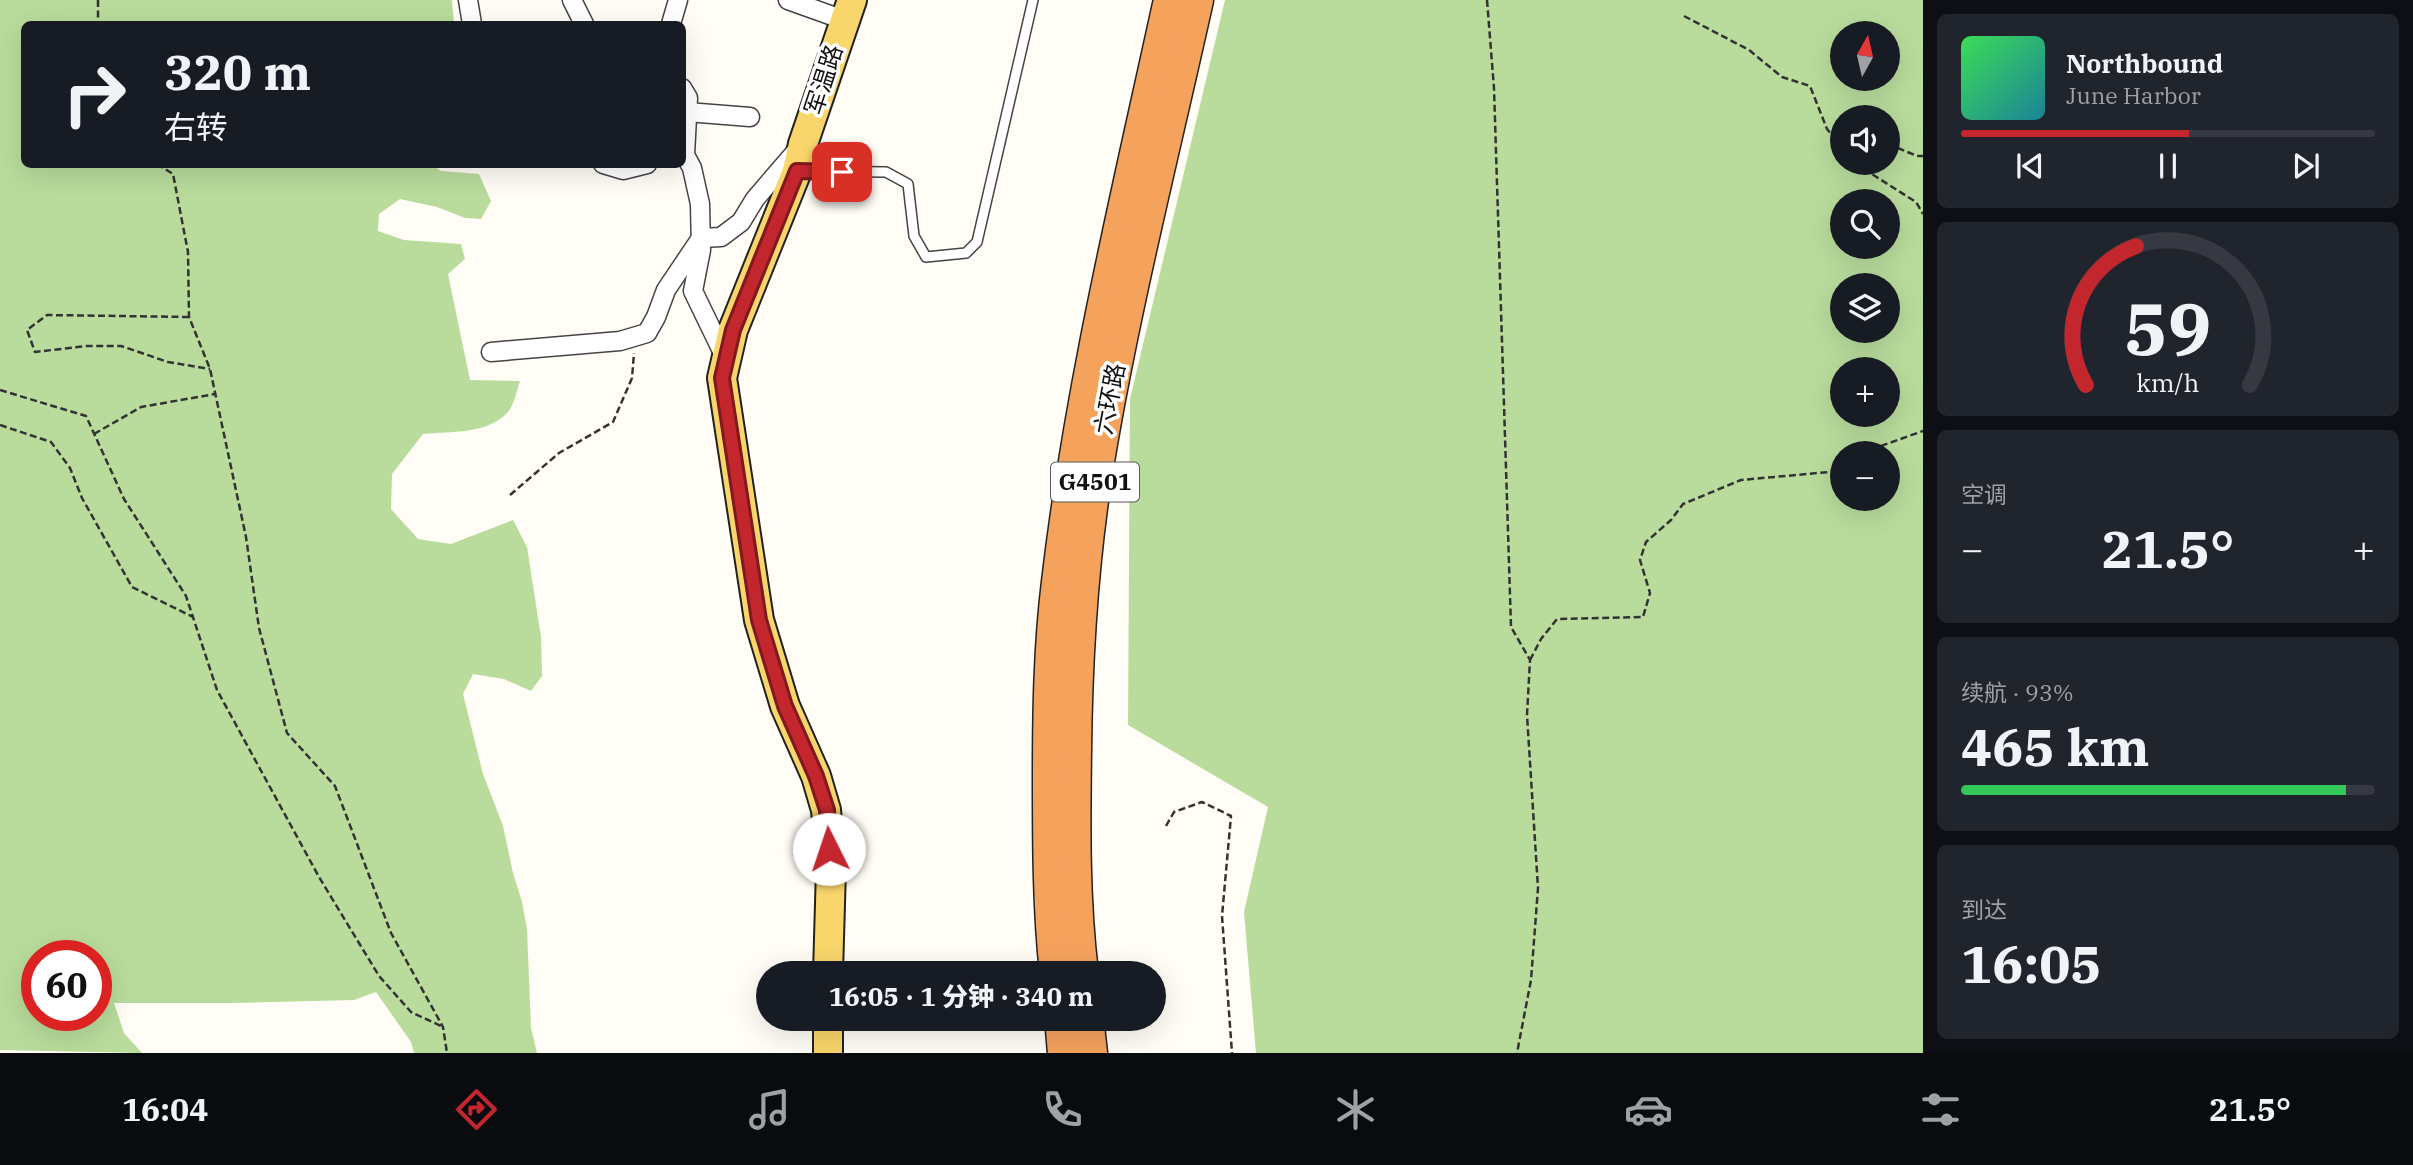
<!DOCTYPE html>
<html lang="zh">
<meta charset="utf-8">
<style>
:root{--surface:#171b24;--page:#20242c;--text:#f1f3f6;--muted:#9ea1a6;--line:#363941;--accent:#c4262e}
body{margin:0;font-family:"IBM Plex Serif","Noto Sans SC",serif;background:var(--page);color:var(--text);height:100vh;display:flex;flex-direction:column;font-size:26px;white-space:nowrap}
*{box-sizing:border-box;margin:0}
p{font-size:23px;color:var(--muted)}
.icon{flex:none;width:38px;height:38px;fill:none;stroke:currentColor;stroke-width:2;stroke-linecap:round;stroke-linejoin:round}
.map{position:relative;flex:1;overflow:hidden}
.panel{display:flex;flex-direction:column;gap:14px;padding:14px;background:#0d0f14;width:490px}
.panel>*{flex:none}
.guide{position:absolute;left:21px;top:21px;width:665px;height:147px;border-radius:10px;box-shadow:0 7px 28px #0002;background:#171b24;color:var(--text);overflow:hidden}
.needle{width:46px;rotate:8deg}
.buttons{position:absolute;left:1830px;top:21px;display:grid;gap:14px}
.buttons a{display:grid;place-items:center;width:70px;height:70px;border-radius:50%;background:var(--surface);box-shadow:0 7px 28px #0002;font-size:35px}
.speed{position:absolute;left:21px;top:940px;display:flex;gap:14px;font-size:35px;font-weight:700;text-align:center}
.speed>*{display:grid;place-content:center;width:91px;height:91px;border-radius:50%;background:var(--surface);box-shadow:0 7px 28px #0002;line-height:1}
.speed .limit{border:10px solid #d22;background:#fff;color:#111}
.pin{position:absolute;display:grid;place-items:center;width:60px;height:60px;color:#fff;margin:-30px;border-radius:14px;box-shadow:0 4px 10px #0006}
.me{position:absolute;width:77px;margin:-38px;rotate:356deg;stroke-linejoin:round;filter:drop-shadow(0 0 5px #0008)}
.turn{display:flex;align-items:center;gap:24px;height:147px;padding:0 28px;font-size:32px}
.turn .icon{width:91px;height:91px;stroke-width:2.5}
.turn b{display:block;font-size:49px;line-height:60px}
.big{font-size:52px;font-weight:800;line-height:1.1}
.panel .widget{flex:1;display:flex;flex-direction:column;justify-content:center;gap:10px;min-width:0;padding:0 24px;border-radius:10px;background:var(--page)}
.panel .dial{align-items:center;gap:0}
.dial svg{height:182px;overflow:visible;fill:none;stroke:var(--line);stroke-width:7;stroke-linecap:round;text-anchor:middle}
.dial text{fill:var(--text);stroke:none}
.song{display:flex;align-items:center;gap:21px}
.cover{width:84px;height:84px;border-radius:10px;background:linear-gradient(135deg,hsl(130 70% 55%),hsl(190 70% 35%))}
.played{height:7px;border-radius:4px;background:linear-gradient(90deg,var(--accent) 55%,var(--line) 55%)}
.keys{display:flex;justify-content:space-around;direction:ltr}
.heat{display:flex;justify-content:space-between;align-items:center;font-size:38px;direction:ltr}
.charge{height:10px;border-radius:5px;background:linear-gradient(90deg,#34c759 93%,var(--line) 0)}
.trip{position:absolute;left:756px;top:961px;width:410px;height:70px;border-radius:35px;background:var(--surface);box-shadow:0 7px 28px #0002;font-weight:800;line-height:70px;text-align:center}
.tab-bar{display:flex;height:112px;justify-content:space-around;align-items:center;background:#090b0e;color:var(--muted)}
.tab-bar .icon{width:49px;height:49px}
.tab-bar .current{color:var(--accent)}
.tab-bar b{font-size:32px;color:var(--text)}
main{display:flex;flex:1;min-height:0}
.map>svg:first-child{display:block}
.forest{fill:#b9dc9c;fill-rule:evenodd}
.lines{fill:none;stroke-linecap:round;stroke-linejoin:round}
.lane-casing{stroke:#444;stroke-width:12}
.street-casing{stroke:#444;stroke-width:21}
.primary-casing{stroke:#222;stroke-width:32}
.highway-casing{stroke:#222;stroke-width:35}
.path{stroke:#333;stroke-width:2.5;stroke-dasharray:7 3.5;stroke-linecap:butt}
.lane{stroke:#fff;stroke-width:9}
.street{stroke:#fff;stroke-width:18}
.primary{stroke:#f9d66b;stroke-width:28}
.highway{stroke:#f5a25d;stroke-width:32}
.route-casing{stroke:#7f191e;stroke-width:18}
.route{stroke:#c4262e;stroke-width:12}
.labels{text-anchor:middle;stroke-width:7;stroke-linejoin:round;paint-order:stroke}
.shield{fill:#fff;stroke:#585858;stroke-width:2}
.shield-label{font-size:23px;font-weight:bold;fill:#111}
.street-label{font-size:24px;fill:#111;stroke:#fff}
</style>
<main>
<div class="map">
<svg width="1923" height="1053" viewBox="0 0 1923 1053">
<rect width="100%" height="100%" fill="#fffdf5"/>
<g class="forest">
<path d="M 0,0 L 452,0 L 454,24 L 24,24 L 24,164 L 431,164 L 441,171 L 479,174 L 491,201 L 481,219 L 465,218 L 437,207 L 400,199 L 379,214 L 378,231 L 404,240 L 461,244 L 465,259 L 448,274 L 470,380 L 520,381 C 517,390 514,405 508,412 C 487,435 451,431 423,434 L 392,474 L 391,509 L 418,539 L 451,544 L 513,520 L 527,547 L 541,637 L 542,676 L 531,691 L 504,679 L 473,674 L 463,694 L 483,774 L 503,826 L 513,873 L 522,902 L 527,929 L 531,1028 L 537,1053 L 414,1053 L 411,1042 L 376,992 L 354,1000 L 235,1003 L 114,1003 L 124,1033 L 142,1053 L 0,1050 ZM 37,956 L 96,956 L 96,1015 L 37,1015 Z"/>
<path d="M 1225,0 L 1923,0 L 1923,1053 L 1256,1053 L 1244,912 L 1268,807 L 1128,725 L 1130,399 ZM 1843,33 L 1888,33 L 1888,79 L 1843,79 ZM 1843,117 L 1888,117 L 1888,163 L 1843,163 ZM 1843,201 L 1888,201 L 1888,247 L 1843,247 ZM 1843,285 L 1888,285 L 1888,331 L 1843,331 ZM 1843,369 L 1888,369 L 1888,415 L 1843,415 ZM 1843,453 L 1888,453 L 1888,499 L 1843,499 Z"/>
</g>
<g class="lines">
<g class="lane-casing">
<path id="lane" d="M 800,171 L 886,172 L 908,184 L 914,236 L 926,257 L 966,253 L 977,242 L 1033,0"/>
</g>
<g class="street-casing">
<g id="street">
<path d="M 468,0 L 472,24"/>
<path d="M 572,0 L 584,24"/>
<path d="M 788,0 L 844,20"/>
<path d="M 671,24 L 678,0"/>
<path d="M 682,88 L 688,98 L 685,155 L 692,168 L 700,204 L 701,250 L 693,291 L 725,357"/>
<path d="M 687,112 L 750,117"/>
<path d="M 603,164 L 623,170 L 647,164"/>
<path d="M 491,352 L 620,341 L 647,333 L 656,317 L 666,290 L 701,238 L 721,237 L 741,222 L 755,199 L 798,149"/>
</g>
</g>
<g class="primary-casing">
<g id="primary">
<path d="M 828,973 L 831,869 L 826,810 L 816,776 L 785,706 L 759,620 L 722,378 L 733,330 L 797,171 L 803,144 L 852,0"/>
<path d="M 828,1053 L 828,1018"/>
</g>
</g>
<g class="highway-casing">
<g id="highway">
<path d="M 1056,973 C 1049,908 1049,843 1049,777 C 1049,712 1050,647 1058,582 C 1081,385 1128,193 1170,0"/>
<path d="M 1082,973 C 1073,899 1074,825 1075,751 C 1076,654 1082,557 1098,461 C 1124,306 1163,153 1197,0"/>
<path d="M 1061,1018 L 1064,1053"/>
<path d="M 1087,1018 L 1091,1053"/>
</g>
</g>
<g class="path">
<path d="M 98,0 L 98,24"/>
<path d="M 1487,0 L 1494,88 L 1511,627 L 1530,660 L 1527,715 L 1538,888 L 1531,980 L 1517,1053"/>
<path d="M 1684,16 L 1749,50 L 1782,77 L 1810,86 L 1827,129 L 1843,148"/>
<path d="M 1888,144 L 1917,156 L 1923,156"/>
<path d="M 1857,163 L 1856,164 L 1916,202 L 1923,214"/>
<path d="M 157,164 L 173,174 L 188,252 L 189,317 L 210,369 L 246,537 L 259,628 L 287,733 L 335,786 L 391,933 L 443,1027 L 447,1053"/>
<path d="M 189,317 L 47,315 L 27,330 L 35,352 L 86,346 L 121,346 L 168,362 L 210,369"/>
<path d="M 0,390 L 86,416 L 124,499 L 186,596 L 217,690 L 319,877 L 379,976 L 411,1012 L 443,1027"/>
<path d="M 0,425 L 51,442 L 70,468 L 82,498 L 132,587 L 193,617"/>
<path d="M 94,434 L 141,407 L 215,394"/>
<path d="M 1861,453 L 1923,431"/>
<path d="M 510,495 L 559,453 L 613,422 L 632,378 L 634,353"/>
<path d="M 1530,660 L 1541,639 L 1557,619 L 1643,617 L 1650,593 L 1640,560 L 1646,542 L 1671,520 L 1683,504 L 1741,480 L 1840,471 L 1843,469"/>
<path d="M 1166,826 L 1174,812 L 1202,802 L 1231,816 L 1222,916 L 1232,1053"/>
</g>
<use href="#lane" class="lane"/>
<use href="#street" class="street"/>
<use href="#primary" class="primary"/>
<use href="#highway" class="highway"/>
</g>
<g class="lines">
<g class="route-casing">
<path id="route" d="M 829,849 L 827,810 L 816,776 L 785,706 L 759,620 L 722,378 L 733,330 L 797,171 L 842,172"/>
</g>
<use href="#route" class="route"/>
</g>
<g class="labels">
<rect class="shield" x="1051" y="462.5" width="88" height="39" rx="5"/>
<g class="shield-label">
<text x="1095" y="490">G4501</text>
</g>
<g class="street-label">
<text transform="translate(824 80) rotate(-72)" y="8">军温路</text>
<text transform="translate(1110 399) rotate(-79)" y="8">六环路</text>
</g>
</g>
</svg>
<div class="buttons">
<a><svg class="needle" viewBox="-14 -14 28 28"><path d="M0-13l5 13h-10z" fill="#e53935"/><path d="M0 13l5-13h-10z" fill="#9ea1a6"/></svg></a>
<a><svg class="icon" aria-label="sound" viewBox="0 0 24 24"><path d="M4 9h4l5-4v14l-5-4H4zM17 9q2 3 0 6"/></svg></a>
<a><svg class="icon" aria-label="search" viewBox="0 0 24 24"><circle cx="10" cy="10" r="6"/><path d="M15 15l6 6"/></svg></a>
<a><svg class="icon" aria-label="layers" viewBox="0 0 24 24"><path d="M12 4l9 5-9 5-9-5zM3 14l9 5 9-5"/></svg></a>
<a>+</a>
<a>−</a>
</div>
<div class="speed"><div class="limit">60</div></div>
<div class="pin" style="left:842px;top:172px;background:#d93025"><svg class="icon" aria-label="arrive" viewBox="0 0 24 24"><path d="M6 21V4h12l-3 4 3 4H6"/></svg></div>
<svg class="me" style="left:829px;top:849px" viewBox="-20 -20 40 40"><circle r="19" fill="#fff"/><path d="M0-13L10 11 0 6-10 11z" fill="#c4262e"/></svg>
<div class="trip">16:05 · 1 分钟 · 340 m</div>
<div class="guide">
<div class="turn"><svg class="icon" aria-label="right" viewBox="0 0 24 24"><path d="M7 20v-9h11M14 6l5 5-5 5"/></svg><div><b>320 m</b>右转</div></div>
</div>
</div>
<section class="panel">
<div class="widget">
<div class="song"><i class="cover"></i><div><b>Northbound</b><p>June Harbor</p></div></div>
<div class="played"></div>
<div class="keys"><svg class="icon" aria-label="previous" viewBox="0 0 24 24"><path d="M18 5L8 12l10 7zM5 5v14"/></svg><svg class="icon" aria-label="pause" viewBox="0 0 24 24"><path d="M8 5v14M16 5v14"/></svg><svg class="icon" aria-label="next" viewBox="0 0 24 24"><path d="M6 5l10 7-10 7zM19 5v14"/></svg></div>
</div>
<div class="widget dial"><svg viewBox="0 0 100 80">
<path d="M14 69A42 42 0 1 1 86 69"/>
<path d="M14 69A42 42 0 0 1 36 8" stroke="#c4262e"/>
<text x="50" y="56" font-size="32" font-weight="700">59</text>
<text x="50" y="72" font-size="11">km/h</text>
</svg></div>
<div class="widget"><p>空调</p>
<div class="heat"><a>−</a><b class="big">21.5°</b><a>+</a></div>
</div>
<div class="widget"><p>续航 · 93%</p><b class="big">465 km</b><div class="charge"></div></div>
<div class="widget"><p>到达</p><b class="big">16:05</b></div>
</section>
</main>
<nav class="tab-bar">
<b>16:04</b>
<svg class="icon current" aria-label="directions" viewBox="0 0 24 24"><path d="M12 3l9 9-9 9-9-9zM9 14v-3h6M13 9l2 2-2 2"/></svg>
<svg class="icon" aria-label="music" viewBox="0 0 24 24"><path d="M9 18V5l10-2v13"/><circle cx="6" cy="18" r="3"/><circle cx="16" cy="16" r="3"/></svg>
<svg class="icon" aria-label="phone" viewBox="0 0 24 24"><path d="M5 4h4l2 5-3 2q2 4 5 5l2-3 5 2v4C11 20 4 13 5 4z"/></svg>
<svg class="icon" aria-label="climate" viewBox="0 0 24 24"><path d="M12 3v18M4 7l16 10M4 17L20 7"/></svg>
<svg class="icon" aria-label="car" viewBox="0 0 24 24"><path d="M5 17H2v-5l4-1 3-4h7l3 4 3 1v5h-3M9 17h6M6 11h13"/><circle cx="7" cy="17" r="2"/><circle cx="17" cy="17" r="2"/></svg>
<svg class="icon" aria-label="filters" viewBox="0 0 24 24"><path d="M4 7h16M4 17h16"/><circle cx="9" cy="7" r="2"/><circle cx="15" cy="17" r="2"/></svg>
<b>21.5°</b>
</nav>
